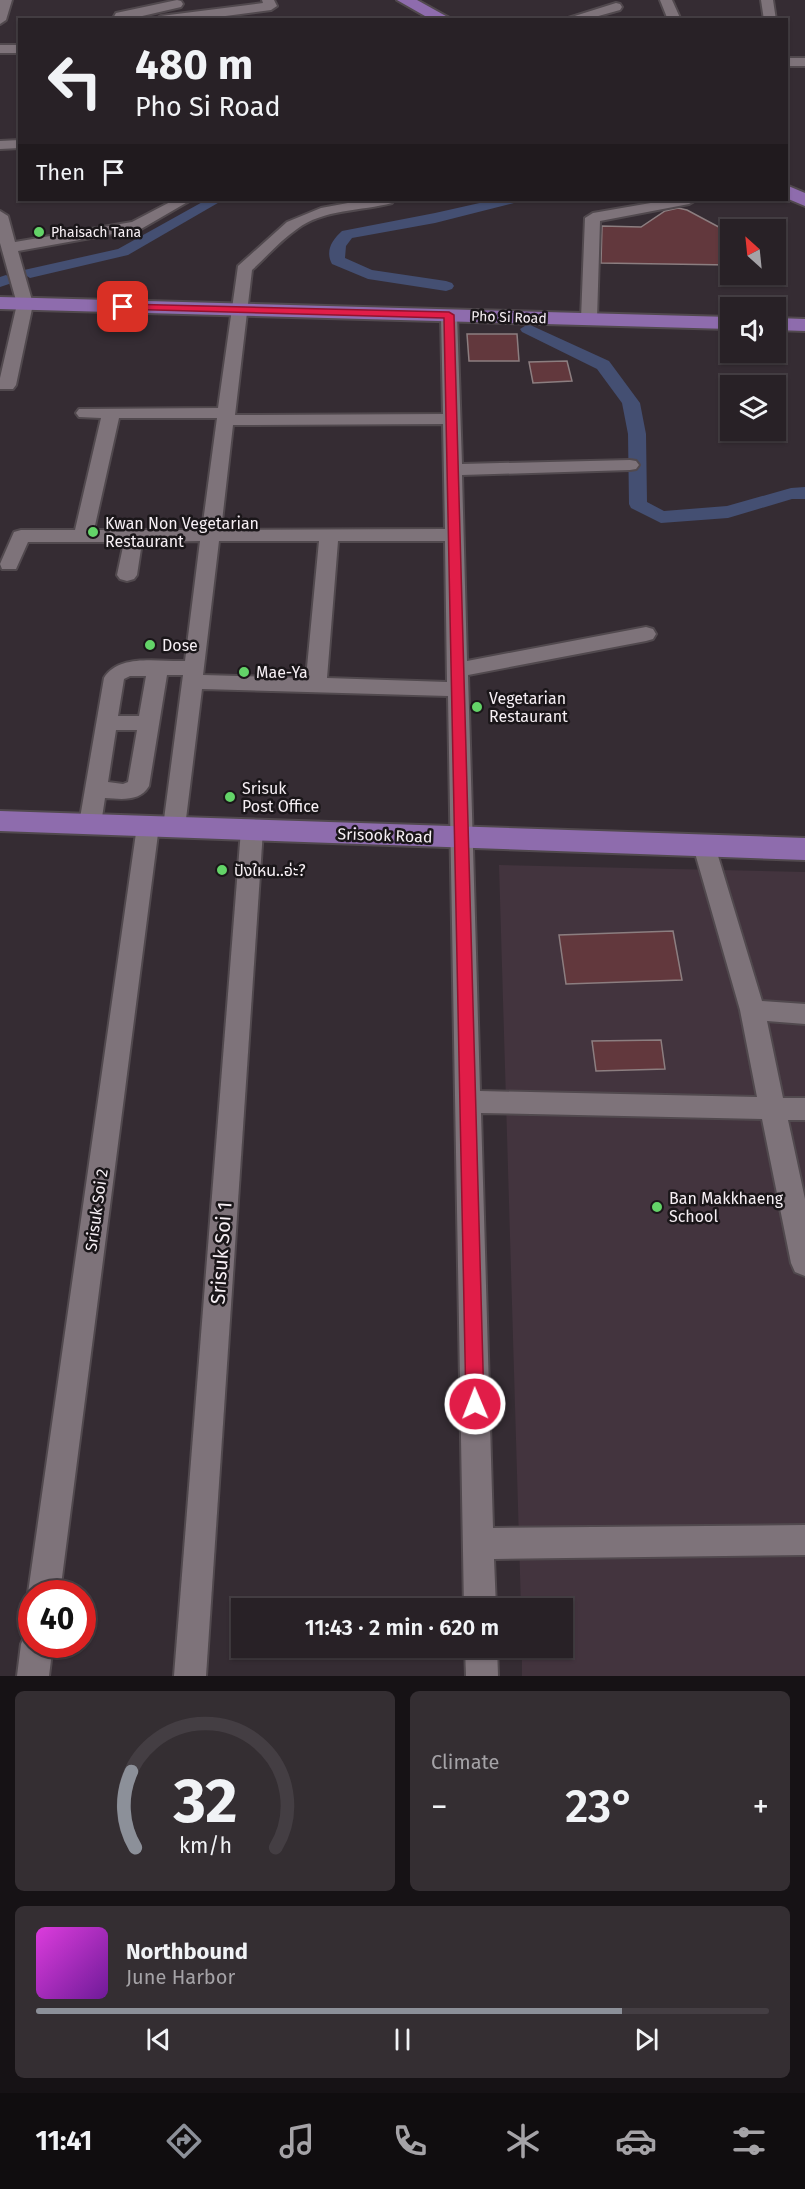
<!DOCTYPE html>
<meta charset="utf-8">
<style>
:root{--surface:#282126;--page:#342e32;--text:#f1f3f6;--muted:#a5a3a7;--line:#443e43;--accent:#8c9099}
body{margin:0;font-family:"Fira Sans","Noto Sans Thai",sans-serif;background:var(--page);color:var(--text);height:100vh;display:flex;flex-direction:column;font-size:22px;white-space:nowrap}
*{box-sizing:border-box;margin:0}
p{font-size:20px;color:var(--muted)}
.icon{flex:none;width:33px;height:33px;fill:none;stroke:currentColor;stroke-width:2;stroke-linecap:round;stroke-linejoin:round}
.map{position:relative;height:1676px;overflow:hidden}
.drawer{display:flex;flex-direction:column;gap:15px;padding:15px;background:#161215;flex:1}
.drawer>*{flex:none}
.guide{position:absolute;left:18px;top:18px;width:770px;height:183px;border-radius:0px;box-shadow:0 2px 4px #0004,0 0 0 2px var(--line);background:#282126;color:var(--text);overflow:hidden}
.needle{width:39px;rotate:333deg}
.tools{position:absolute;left:720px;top:219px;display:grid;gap:12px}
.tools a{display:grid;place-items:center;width:66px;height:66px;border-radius:0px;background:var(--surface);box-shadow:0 2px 4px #0004,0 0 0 2px var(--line);font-size:30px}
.speed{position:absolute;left:18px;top:1580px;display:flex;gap:12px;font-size:30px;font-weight:700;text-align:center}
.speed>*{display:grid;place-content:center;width:78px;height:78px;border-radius:50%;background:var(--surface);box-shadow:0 2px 4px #0004,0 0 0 2px var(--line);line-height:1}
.speed .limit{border:9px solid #d22;background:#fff;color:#111}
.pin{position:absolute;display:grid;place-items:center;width:51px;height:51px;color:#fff;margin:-26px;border-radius:12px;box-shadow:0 3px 9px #0006}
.me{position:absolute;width:66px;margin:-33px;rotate:359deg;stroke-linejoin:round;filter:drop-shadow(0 0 4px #0008)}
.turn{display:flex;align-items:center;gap:21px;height:126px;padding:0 18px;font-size:27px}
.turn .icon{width:78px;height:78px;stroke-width:2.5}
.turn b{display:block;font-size:42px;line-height:51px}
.then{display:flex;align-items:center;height:57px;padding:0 18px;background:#0003;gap:12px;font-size:22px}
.big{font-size:45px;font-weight:600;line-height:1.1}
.drawer .widget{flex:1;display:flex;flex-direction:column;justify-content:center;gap:9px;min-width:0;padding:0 21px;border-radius:9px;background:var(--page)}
.drawer .dial{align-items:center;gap:0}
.dial svg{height:156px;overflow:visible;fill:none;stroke:var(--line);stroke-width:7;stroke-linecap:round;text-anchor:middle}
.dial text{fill:var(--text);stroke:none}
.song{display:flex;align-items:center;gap:18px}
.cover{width:72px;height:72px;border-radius:9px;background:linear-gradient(135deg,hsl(300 70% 55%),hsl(280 70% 35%))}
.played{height:6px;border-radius:3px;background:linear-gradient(90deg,var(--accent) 80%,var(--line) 80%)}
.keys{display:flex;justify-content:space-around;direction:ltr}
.heat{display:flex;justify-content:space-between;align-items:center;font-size:33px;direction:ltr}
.drawer .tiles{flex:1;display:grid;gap:15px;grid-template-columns:1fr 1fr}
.widget:last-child{grid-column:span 2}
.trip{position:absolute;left:231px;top:1598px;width:342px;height:60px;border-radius:0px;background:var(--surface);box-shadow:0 2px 4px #0004,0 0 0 2px var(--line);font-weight:600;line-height:60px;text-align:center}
.tabs{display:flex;height:96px;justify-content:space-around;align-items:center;background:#100d0f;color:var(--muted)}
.tabs .icon{width:42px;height:42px}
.tabs .active{color:var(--accent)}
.tabs b{font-size:27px;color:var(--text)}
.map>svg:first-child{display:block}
.built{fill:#43343e}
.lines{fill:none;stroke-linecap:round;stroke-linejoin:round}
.canal{fill:#444f72;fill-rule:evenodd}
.building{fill:#62383d;stroke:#8c7e80;stroke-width:1.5}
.minor-casing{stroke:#51494e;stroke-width:4}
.major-casing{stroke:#51494e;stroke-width:4}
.minor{fill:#7e737a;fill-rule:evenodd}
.major{fill:#8e6cad;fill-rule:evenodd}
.route{fill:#e11d48;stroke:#92132f;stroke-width:1.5}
.poi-dot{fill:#63d468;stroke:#1a1619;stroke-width:2}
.labels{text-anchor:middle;stroke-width:5;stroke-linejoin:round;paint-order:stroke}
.far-poi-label{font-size:14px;fill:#f6eff4;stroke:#1a1619;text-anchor:start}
.far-street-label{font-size:14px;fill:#f6eff4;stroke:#1a1619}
.poi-label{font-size:16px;fill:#f6eff4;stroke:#1a1619;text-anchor:start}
.street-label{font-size:16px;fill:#f6eff4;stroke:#1a1619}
.near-street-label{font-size:20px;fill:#f6eff4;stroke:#1a1619}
</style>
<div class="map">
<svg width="805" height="1676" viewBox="0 0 805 1676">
<rect width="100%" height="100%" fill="#352c33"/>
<path class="built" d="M 499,865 L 805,872 L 805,1676 L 522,1676 L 522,1647 L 562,1647 L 562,1608 L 521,1608 Z"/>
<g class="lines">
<g class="canal">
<path d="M 206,200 L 223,200 L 128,255 L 30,278 L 22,273 L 24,270 L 118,249 Z"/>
<path d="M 493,200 L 516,200 L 514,203 L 435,223 L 352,238 L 346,246 L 345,258 L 372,270 L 446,281 L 452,283 L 454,286 L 452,289 L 446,291 L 368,279 L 332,264 C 325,251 332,240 342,231 L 435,213 Z"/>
<path d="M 6,275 L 14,280 L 12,283 L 0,287 L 0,277 Z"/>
<path d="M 528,324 L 609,361 L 640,403 L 646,434 L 647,502 L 664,511 L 727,506 L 791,488 L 805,487 L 805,499 L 792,499 L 728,518 L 661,523 L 631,508 L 629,504 L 628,434 L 622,403 L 597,369 L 522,332 L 520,329 Z"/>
</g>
</g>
<g class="building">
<path d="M 678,208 L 687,210 L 730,233 L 730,265 L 601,263 L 602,226 L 641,227 L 665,211 Z"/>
<path d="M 467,334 L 517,334 L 519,361 L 469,361 Z"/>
<path d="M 567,361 L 572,381 L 533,383 L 529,362 Z"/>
<path d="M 673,931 L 682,980 L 566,984 L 559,935 Z"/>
<path d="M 661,1040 L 665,1069 L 596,1071 L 592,1041 Z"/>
</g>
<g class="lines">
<g class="minor-casing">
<g id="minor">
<path d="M 0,0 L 12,0 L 6,20 L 0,24 Z"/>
<path d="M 177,0 L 181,1 L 183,4 L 181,7 L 125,20 L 112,20 L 116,13 Z"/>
<path d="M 262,0 L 274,0 L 277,6 L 271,10 L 195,20 L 155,20 L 161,16 L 263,3 Z"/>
<path d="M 660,0 L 672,0 L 681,20 L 668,20 Z"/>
<path d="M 761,0 L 773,0 L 776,20 L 764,20 Z"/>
<path d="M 616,3 L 620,4 L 622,7 L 620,10 L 584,20 L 562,20 Z"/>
<rect x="0" y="45" width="20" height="8"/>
<rect x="786" y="58" width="19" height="8"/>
<path d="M 20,140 L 20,148 L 0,149 L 0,141 Z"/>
<path d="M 174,200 L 191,200 L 141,229 L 18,251 L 33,304 L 16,385 L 13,389 L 0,389 L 0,378 L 17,304 L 0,243 L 0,211 L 8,216 L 15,242 L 132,222 Z"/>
<path d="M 364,200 L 394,200 L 392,203 C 362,211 323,209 297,229 C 281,240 266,257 252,270 L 235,415 L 443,414 L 441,315 L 449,310 L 457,315 L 462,464 L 630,460 L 636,461 L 639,465 L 636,469 L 630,470 L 462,475 L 467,661 L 646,627 L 653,629 L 656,634 L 653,639 L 646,641 L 468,675 L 480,1091 L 757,1097 L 740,1010 L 693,846 L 696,840 L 704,838 L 712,840 L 715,846 L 762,1001 L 805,1004 L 805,1024 L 767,1021 L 783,1098 L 805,1098 L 805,1120 L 788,1120 L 805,1199 L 805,1276 L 795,1272 L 791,1263 L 762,1119 L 481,1113 L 493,1528 L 805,1525 L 805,1555 L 494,1559 L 496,1608 L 464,1608 L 448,696 L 202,689 L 185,827 L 182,833 L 174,835 L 166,833 L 163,827 L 183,675 L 167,675 L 149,786 C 140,802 121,799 105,798 L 101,824 L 98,830 L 90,832 L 82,830 L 79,824 L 104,678 C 119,653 160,662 185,661 L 200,541 L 142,542 L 137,575 L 134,579 L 127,581 L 120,579 L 117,575 L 124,542 L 28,542 L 16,569 L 2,569 L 0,564 L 14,532 L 21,530 L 75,530 L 101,418 L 79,417 L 76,413 L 79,409 L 218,408 L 238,266 L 287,222 L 321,208 ZM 119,418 L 217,418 L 202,530 L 94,530 ZM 443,424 L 445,529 L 221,530 L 233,425 ZM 219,541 L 319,541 L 306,678 L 203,675 ZM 338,541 L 445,541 L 447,682 L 327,678 ZM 130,676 L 146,676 L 139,716 L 118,716 L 124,679 ZM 116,730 L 137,730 L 128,782 L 123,784 L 108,782 Z"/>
<path d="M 668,200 L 696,200 L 689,204 L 600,221 L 597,319 L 595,322 L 583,322 L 581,319 L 585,218 L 593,213 Z"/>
<path d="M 148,818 L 156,820 L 159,826 L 60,1593 L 32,1593 L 32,1601 L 28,1593 L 137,826 L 140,820 Z"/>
<path d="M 252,822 L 260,824 L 263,830 L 206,1676 L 174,1676 L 241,830 L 244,824 Z"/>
<path d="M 32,1630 L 32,1644 L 53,1644 L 49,1676 L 17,1676 L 21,1644 L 26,1633 Z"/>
<path d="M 465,1647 L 497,1647 L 498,1676 L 466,1676 Z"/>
</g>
</g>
<g class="major-casing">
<g id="major">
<path d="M 397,0 L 417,0 L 453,20 L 432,20 Z"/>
<path d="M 786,185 L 805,193 L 805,206 L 786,198 Z"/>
<path d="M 0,297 L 730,317 L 730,329 L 0,309 Z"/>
<path d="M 776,318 L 805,319 L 805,331 L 776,330 Z"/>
<path d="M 0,811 L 805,838 L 805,860 L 0,831 Z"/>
</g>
</g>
<use href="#minor" class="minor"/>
<use href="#major" class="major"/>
</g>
<path class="route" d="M 123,304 L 449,312 L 454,315 L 484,1404 L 482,1411 L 475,1413 L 469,1411 L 466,1404 L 444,318 L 120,309 L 118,307 Z"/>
<g class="poi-dot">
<circle cx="39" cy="232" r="6"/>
<circle cx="93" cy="532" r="6"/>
<circle cx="150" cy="645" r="6"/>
<circle cx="244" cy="672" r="6"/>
<circle cx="477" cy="707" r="6"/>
<circle cx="230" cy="797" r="6"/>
<circle cx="222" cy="870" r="6"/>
<circle cx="657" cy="1207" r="6"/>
</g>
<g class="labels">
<g class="far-poi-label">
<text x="51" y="237">Phaisach Tana</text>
</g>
<g class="far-street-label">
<text transform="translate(509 317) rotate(2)" y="5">Pho Si Road</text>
</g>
<g class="poi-label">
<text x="105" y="529">Kwan Non Vegetarian<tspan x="105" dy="18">Restaurant</tspan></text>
<text x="162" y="651">Dose</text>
<text x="256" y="678">Mae-Ya</text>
<text x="489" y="704">Vegetarian<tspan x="489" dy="18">Restaurant</tspan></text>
<text x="242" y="794">Srisuk<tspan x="242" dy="18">Post Office</tspan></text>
<text x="234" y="876">ปังใหน..อ่ะ?</text>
<text x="669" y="1204">Ban Makkhaeng<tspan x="669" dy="18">School</tspan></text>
</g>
<g class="street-label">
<text transform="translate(385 835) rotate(2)" y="6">Srisook Road</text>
<text transform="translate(96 1210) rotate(-82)" y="6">Srisuk Soi 2</text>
</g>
<g class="near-street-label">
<text transform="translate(221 1253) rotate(-86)" y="7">Srisuk Soi 1</text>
</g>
</g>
</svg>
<div class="tools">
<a><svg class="needle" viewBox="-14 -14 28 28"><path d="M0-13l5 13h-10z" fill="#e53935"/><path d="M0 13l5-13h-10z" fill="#a5a3a7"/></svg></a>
<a><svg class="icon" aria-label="sound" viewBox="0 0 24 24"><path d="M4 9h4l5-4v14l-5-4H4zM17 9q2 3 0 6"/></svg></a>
<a><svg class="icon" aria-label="layers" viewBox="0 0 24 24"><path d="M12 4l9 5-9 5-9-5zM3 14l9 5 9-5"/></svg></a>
</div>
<div class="speed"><div class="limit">40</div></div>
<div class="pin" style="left:123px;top:307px;background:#d93025"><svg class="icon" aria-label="arrive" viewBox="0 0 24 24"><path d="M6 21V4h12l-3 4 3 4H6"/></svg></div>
<svg class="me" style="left:475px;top:1404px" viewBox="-20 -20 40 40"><circle r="17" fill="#e11d48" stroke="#fff" stroke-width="3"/><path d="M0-11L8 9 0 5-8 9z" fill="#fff"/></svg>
<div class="trip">11:43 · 2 min · 620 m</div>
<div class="guide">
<div class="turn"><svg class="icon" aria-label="left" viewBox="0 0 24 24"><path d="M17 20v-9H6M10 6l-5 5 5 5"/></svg><div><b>480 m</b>Pho Si Road</div></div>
<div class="then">Then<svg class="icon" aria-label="arrive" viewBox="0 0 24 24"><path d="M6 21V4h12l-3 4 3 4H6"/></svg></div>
</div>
</div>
<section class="drawer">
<div class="tiles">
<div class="widget dial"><svg viewBox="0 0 100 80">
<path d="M14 69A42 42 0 1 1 86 69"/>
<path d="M14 69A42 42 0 0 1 12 30" stroke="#8c9099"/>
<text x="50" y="56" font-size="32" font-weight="700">32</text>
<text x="50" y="72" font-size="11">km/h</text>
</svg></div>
<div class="widget"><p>Climate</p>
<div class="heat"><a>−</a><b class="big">23°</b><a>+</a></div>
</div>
<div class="widget">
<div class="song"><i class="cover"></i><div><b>Northbound</b><p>June Harbor</p></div></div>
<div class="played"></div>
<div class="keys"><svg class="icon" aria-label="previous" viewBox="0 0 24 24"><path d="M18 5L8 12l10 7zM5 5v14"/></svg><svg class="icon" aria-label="pause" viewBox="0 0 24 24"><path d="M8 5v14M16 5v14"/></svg><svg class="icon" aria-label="next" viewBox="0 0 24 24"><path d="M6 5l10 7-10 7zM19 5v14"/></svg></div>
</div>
</div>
</section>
<nav class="tabs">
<b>11:41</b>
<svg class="icon active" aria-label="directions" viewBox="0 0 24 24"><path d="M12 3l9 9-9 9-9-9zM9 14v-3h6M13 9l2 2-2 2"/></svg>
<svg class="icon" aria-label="music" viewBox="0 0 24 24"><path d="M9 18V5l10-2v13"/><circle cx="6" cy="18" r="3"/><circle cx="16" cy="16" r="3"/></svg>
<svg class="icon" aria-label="phone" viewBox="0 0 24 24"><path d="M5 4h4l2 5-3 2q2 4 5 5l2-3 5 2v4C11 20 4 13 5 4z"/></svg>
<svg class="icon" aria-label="climate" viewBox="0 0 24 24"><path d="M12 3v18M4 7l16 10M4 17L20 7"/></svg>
<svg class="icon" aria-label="car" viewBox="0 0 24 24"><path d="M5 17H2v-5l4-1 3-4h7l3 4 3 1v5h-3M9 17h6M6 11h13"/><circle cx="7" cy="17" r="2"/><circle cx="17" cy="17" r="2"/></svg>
<svg class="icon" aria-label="filters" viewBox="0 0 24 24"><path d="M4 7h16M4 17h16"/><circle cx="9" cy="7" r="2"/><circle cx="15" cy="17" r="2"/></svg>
</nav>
